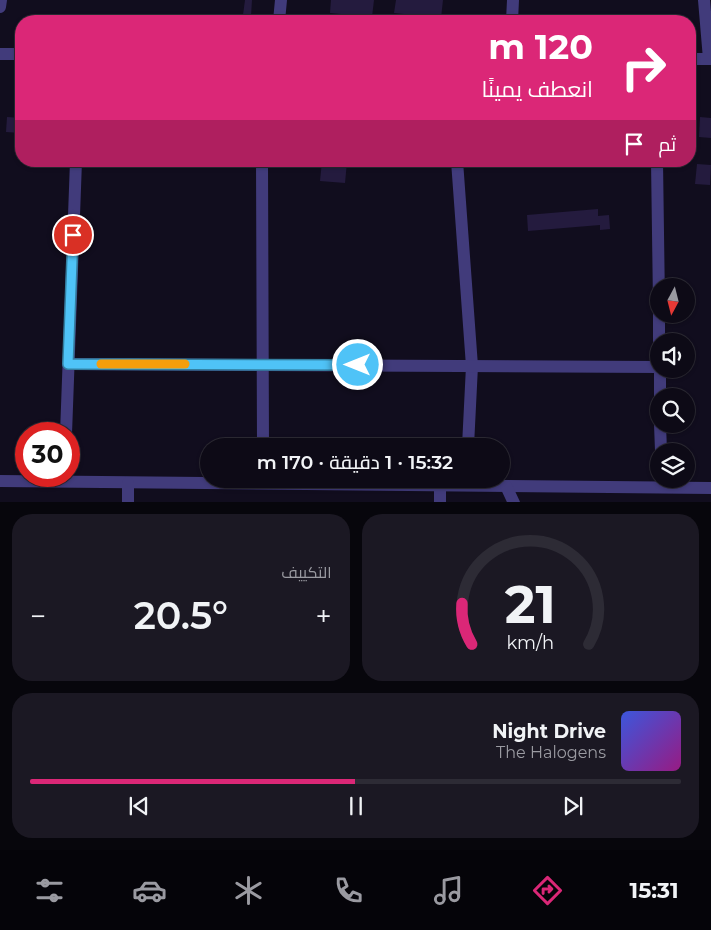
<!DOCTYPE html>
<html lang="ar">
<meta charset="utf-8">
<style>
:root{--surface:#0d0a16;--page:#1b1823;--text:#f1f3f6;--muted:#9a9aa1;--line:#2d2b35;--accent:#db2777}
body{margin:0;font-family:Montserrat,Cairo,sans-serif;background:var(--page);color:var(--text);direction:rtl;height:100vh;display:flex;flex-direction:column;font-size:19px;white-space:nowrap}
*{box-sizing:border-box;margin:0}
p{font-size:16px;color:var(--muted)}
.icon{flex:none;width:28px;height:28px;fill:none;stroke:currentColor;stroke-width:2;stroke-linecap:round;stroke-linejoin:round}
.map{position:relative;height:502px;overflow:hidden;direction:ltr}
.panel{display:flex;flex-direction:column;gap:12px;padding:12px;background:#07060c;flex:1}
.panel>*{flex:none}
.hud{position:absolute;left:15px;top:15px;width:681px;height:152px;border-radius:20px;box-shadow:0 1px 4px #0004,0 0 0 1px var(--line);direction:rtl;background:#db2777;color:#fff;overflow:hidden}
.needle{width:32px;rotate:187deg}
.fabs{position:absolute;left:650px;top:278px;display:grid;gap:10px}
.fabs a{display:grid;place-items:center;width:45px;height:45px;border-radius:50%;background:var(--surface);box-shadow:0 1px 4px #0004,0 0 0 1px var(--line);font-size:25px}
.speed{position:absolute;left:15px;top:422px;display:flex;gap:10px;font-size:25px;font-weight:700;text-align:center}
.speed>*{display:grid;place-content:center;width:65px;height:65px;border-radius:50%;background:var(--surface);box-shadow:0 1px 4px #0004,0 0 0 1px var(--line);line-height:1}
.speed .limit{border:8px solid #d22;background:#fff;color:#111}
.pin{position:absolute;display:grid;place-items:center;width:42px;height:42px;color:#fff;margin:-21px;border:2px solid #fff;border-radius:50%;box-shadow:0 1px 5px #0007}
.me{position:absolute;width:55px;margin:-28px;rotate:270deg;stroke-linejoin:round;filter:drop-shadow(0 0 4px #0008)}
.turn{display:flex;align-items:center;gap:18px;height:105px;padding:0 20px;font-size:22px}
.turn .icon{width:65px;height:65px;stroke-width:2.5}
.turn b{display:block;font-size:35px;line-height:42px}
.then{display:flex;align-items:center;height:48px;padding:0 20px;background:#0003;gap:10px;font-size:19px}
.big{font-size:38px;font-weight:600;line-height:1.1}
.panel .card{flex:1;display:flex;flex-direction:column;justify-content:center;gap:8px;min-width:0;padding:0 18px;border-radius:20px;background:var(--page)}
.panel .dial{align-items:center;gap:0}
.dial svg{height:130px;overflow:visible;fill:none;stroke:var(--line);stroke-width:7;stroke-linecap:round;text-anchor:middle}
.dial text{fill:var(--text);stroke:none}
.song{display:flex;align-items:center;gap:15px}
.cover{width:60px;height:60px;border-radius:8px;background:linear-gradient(135deg,hsl(230 70% 55%),hsl(310 70% 35%))}
.played{height:5px;border-radius:2px;background:linear-gradient(90deg,var(--accent) 50%,var(--line) 50%)}
.keys{display:flex;justify-content:space-around;direction:ltr}
.heat{display:flex;justify-content:space-between;align-items:center;font-size:28px;direction:ltr}
.panel .tiles{flex:1;display:grid;gap:12px;grid-template-columns:1fr 1fr}
.card:last-child{grid-column:span 2}
.trip{position:absolute;left:200px;top:438px;width:310px;height:50px;border-radius:25px;background:var(--surface);box-shadow:0 1px 4px #0004,0 0 0 1px var(--line);font-weight:600;line-height:50px;text-align:center;direction:rtl}
.dock{display:flex;height:80px;justify-content:space-around;align-items:center;background:#050409;color:var(--muted)}
.dock .icon{width:35px;height:35px}
.dock .on{color:var(--accent)}
.dock b{font-size:22px;color:var(--text)}
.map>svg:first-child{display:block}
.building{fill:#241b3e}
.lines{fill:none;stroke-linecap:round;stroke-linejoin:round}
.minor{stroke:#413b7b;stroke-width:12}
.tertiary{stroke:#413b7b;stroke-width:12}
.route-casing{stroke:#337fa1;stroke-width:12}
.route{stroke:#4fc3f7;stroke-width:9}
.slow{stroke:#f59e0b;stroke-width:9}
</style>
<div class="map">
<svg width="711" height="503" viewBox="0 0 711 503">
<rect width="100%" height="100%" fill="#110d1e"/>
<g class="building">
<path d="M 245,0 L 252,0 L 251,16 L 243,15 Z"/>
<path d="M 331,0 L 374,0 L 372,17 L 330,13 Z"/>
<path d="M 396,0 L 443,0 L 441,18 L 394,13 Z"/>
<path d="M 7,117 L 21,118 L 21,133 L 6,132 Z"/>
<path d="M 700,117 L 711,118 L 711,138 L 699,137 Z"/>
<path d="M 322,161 L 347,162 L 345,183 L 320,181 Z"/>
<path d="M 697,164 L 711,165 L 710,185 L 695,184 Z"/>
<path d="M 598,209 L 598,216 L 609,215 L 610,229 L 600,230 L 600,225 L 528,231 L 527,215 Z"/>
</g>
<g class="lines">
<g class="minor">
<path d="M 704,0 L 709,59"/>
<path d="M 0,7 L 1,0"/>
<path d="M 279,21 L 281,0"/>
<path d="M 512,21 L 513,0"/>
<path d="M 262,161 L 263,446"/>
<path d="M 457,161 L 472,366 L 468,446"/>
<path d="M 657,161 L 659,304"/>
<path d="M 659,314 L 659,341"/>
<path d="M 68,364 L 659,367"/>
<path d="M 660,369 L 660,396"/>
<path d="M 660,424 L 661,451"/>
<path d="M 66,434 L 76,161"/>
<path d="M 0,481 L 711,488"/>
<path d="M 128,483 L 128,503"/>
<path d="M 506,486 L 514,503"/>
<path d="M 440,503 L 440,486"/>
</g>
<g class="tertiary">
<path d="M 0,54 L 21,54"/>
<path d="M 690,59 L 711,59"/>
</g>
</g>
<g class="lines">
<g class="route-casing">
<path id="route" d="M 73,235 L 68,364 L 358,365"/>
</g>
<use href="#route" class="route"/>
<path class="slow" d="M 101,364 L 185,364"/>
</g>
</svg>
<div class="fabs">
<a><svg class="needle" viewBox="-14 -14 28 28"><path d="M0-13l5 13h-10z" fill="#e53935"/><path d="M0 13l5-13h-10z" fill="#9a9aa1"/></svg></a>
<a><svg class="icon" aria-label="sound" viewBox="0 0 24 24"><path d="M4 9h4l5-4v14l-5-4H4zM17 9q2 3 0 6"/></svg></a>
<a><svg class="icon" aria-label="search" viewBox="0 0 24 24"><circle cx="10" cy="10" r="6"/><path d="M15 15l6 6"/></svg></a>
<a><svg class="icon" aria-label="layers" viewBox="0 0 24 24"><path d="M12 4l9 5-9 5-9-5zM3 14l9 5 9-5"/></svg></a>
</div>
<div class="speed"><div class="limit">30</div></div>
<div class="pin" style="left:73px;top:235px;background:#d93025"><svg class="icon" aria-label="arrive" viewBox="0 0 24 24"><path d="M6 21V4h12l-3 4 3 4H6"/></svg></div>
<svg class="me" style="left:358px;top:365px" viewBox="-20 -20 40 40"><circle r="17" fill="#4fc3f7" stroke="#fff" stroke-width="3"/><path d="M0-11L8 9 0 5-8 9z" fill="#fff"/></svg>
<div class="trip">15:32 · 1 دقيقة · 170 m</div>
<div class="hud">
<div class="turn"><svg class="icon" aria-label="right" viewBox="0 0 24 24"><path d="M7 20v-9h11M14 6l5 5-5 5"/></svg><div><b>120 m</b>انعطف يمينًا</div></div>
<div class="then">ثم<svg class="icon" aria-label="arrive" viewBox="0 0 24 24"><path d="M6 21V4h12l-3 4 3 4H6"/></svg></div>
</div>
</div>
<section class="panel">
<div class="tiles">
<div class="card dial"><svg viewBox="0 0 100 80">
<path d="M14 69A42 42 0 1 1 86 69"/>
<path d="M14 69A42 42 0 0 1 8 44" stroke="#db2777"/>
<text x="50" y="56" font-size="32" font-weight="700">21</text>
<text x="50" y="72" font-size="11">km/h</text>
</svg></div>
<div class="card"><p>التكييف</p>
<div class="heat"><a>−</a><b class="big">20.5°</b><a>+</a></div>
</div>
<div class="card">
<div class="song"><i class="cover"></i><div><b>Night Drive</b><p>The Halogens</p></div></div>
<div class="played"></div>
<div class="keys"><svg class="icon" aria-label="previous" viewBox="0 0 24 24"><path d="M18 5L8 12l10 7zM5 5v14"/></svg><svg class="icon" aria-label="pause" viewBox="0 0 24 24"><path d="M8 5v14M16 5v14"/></svg><svg class="icon" aria-label="next" viewBox="0 0 24 24"><path d="M6 5l10 7-10 7zM19 5v14"/></svg></div>
</div>
</div>
</section>
<nav class="dock">
<b>15:31</b>
<svg class="icon on" aria-label="directions" viewBox="0 0 24 24"><path d="M12 3l9 9-9 9-9-9zM9 14v-3h6M13 9l2 2-2 2"/></svg>
<svg class="icon" aria-label="music" viewBox="0 0 24 24"><path d="M9 18V5l10-2v13"/><circle cx="6" cy="18" r="3"/><circle cx="16" cy="16" r="3"/></svg>
<svg class="icon" aria-label="phone" viewBox="0 0 24 24"><path d="M5 4h4l2 5-3 2q2 4 5 5l2-3 5 2v4C11 20 4 13 5 4z"/></svg>
<svg class="icon" aria-label="climate" viewBox="0 0 24 24"><path d="M12 3v18M4 7l16 10M4 17L20 7"/></svg>
<svg class="icon" aria-label="car" viewBox="0 0 24 24"><path d="M5 17H2v-5l4-1 3-4h7l3 4 3 1v5h-3M9 17h6M6 11h13"/><circle cx="7" cy="17" r="2"/><circle cx="17" cy="17" r="2"/></svg>
<svg class="icon" aria-label="filters" viewBox="0 0 24 24"><path d="M4 7h16M4 17h16"/><circle cx="9" cy="7" r="2"/><circle cx="15" cy="17" r="2"/></svg>
</nav>
